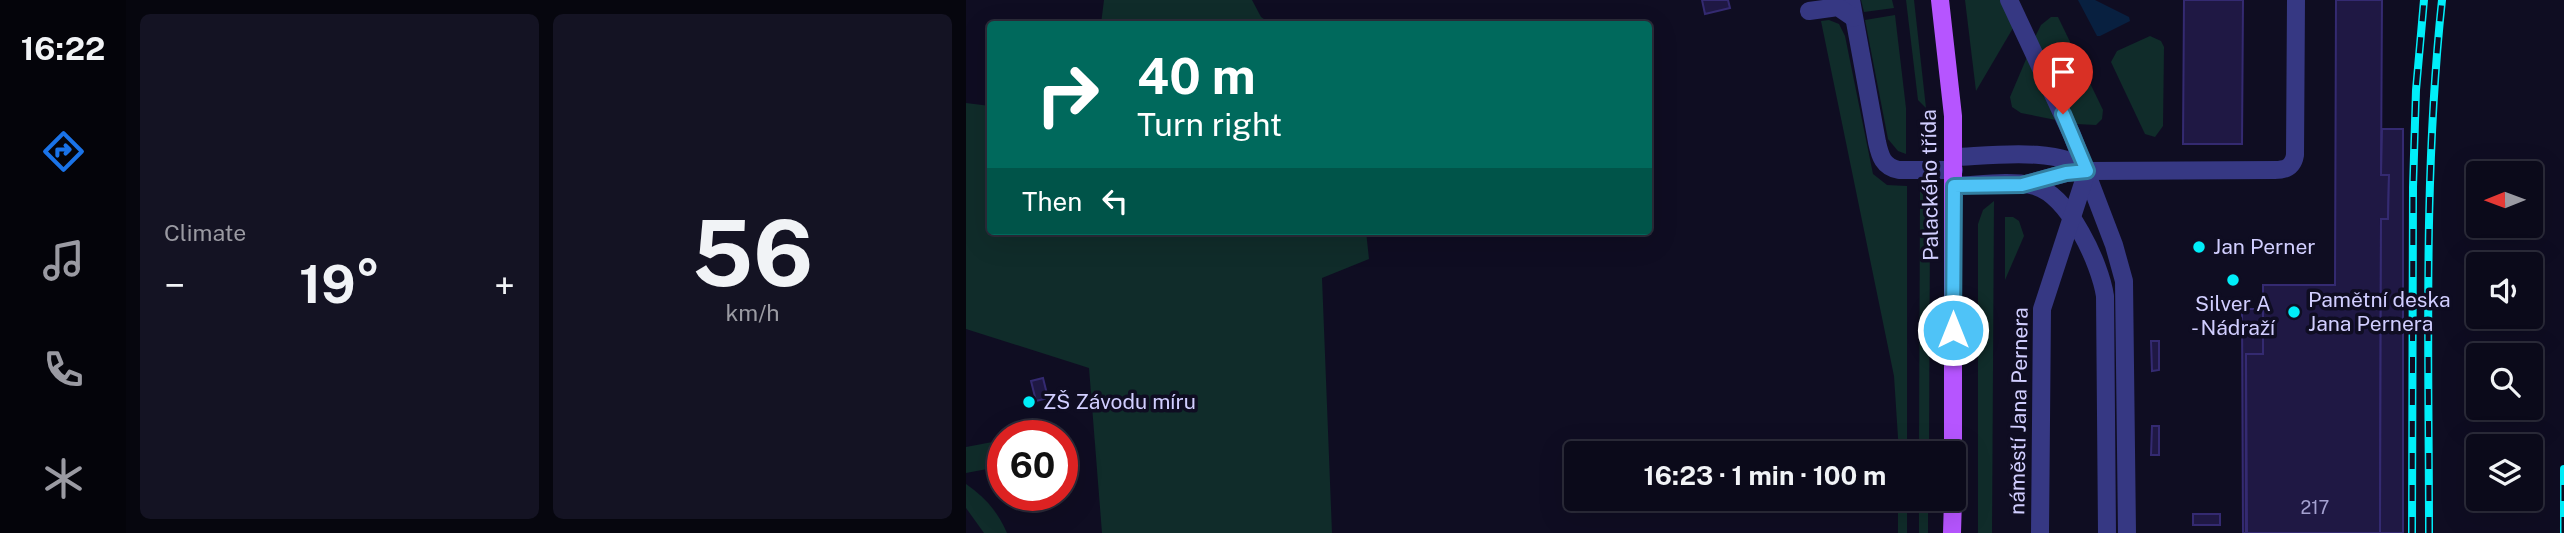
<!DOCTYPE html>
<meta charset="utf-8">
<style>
:root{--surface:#0b0a1a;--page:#141323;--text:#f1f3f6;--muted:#9a9aa2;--line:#2b2b39;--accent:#1a73e8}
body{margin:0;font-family:"Public Sans",sans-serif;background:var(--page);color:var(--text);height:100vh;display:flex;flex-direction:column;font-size:26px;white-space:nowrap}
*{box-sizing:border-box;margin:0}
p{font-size:23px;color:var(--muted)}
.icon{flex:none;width:38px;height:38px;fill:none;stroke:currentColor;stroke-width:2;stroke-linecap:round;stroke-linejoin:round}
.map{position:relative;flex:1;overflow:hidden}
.side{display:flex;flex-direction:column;gap:14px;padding:14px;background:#06060e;width:840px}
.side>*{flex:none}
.hud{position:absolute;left:21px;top:21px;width:665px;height:214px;border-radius:7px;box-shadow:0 7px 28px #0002,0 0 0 2px var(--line);background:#00695c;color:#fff;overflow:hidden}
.needle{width:46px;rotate:269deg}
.tools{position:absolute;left:1500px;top:161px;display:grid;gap:14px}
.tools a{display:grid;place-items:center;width:77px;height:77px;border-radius:7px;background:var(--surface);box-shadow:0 7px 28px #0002,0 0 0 2px var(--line);font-size:35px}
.speed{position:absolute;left:21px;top:420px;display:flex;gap:14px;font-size:35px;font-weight:700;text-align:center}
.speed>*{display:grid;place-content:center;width:91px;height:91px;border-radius:50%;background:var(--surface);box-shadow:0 7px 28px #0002,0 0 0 2px var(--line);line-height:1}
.speed .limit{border:10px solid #d22;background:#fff;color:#111}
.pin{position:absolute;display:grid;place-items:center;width:60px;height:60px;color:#fff;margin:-72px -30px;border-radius:50% 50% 50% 0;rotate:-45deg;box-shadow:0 0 7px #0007}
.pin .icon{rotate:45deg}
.me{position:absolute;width:77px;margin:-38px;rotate:0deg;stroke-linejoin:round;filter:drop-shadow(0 0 5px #0008)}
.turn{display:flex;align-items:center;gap:24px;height:147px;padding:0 35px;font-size:32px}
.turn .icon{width:91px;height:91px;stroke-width:2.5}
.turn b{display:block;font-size:49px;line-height:60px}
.then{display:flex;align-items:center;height:66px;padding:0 35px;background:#0003;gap:14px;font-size:26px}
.big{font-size:52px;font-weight:700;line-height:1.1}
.side .card{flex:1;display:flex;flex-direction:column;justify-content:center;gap:10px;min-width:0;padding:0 24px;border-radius:10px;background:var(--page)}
.side .dial{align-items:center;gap:0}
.dial b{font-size:91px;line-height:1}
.heat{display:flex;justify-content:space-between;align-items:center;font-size:38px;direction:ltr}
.side .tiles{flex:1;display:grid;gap:14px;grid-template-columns:repeat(2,1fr)}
.trip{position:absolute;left:598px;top:441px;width:402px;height:70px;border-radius:7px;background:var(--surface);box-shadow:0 7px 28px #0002,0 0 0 2px var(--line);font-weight:700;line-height:70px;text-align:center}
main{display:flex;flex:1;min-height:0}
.tabs{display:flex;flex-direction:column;width:126px;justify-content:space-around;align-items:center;background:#04040a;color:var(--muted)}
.tabs .icon{width:49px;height:49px}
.tabs .active{color:var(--accent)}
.tabs b{font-size:32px;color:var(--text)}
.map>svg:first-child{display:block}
.green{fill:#102c2a}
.water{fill:#082040}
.building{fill:#1f1844;stroke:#342a71;stroke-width:2}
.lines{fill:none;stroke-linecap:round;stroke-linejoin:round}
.minor{stroke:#363883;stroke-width:18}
.major{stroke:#b655ff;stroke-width:18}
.rail-casing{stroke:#00eef9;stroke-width:8}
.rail{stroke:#0f0d22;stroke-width:5;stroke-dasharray:16;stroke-linecap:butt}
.route-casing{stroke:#337fa1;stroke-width:18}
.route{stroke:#4fc3f7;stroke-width:12}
.poi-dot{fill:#00eef9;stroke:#0f0d22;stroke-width:2.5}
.labels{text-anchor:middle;stroke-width:7;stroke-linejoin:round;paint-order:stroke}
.number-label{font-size:18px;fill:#a4a0d0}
.street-label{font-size:21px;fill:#d1ceff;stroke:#0f0d22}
.poi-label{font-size:21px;fill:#d1ceff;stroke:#0f0d22;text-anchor:start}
</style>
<main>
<nav class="tabs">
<b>16:22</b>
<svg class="icon active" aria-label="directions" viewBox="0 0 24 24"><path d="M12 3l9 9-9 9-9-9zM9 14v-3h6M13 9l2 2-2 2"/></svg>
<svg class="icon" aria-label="music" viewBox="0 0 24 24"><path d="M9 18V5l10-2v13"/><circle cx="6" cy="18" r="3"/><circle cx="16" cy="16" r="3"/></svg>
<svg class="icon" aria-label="phone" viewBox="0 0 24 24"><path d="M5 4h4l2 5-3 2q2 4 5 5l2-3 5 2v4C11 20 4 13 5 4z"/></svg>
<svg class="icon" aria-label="climate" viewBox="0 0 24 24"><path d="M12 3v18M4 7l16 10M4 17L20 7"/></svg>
</nav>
<section class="side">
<div class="tiles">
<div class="card"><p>Climate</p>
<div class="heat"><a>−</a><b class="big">19°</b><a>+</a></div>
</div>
<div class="card dial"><b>56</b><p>km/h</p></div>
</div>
</section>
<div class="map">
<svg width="1598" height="533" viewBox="0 0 1598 533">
<rect width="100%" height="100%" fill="#0f0d22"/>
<g class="green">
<path d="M 138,0 L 286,0 L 295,17 L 305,24 L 135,24 Z"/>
<path d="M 895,0 L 926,0 L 928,8 L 898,12 Z"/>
<path d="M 940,0 L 948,0 L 960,108 L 952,100 Z"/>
<path d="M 999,0 L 1034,0 L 1047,28 L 1010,91 Z"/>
<path d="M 929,15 L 940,108 L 940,154 L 932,151 L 922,139 L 899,20 Z"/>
<path d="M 1085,17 L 1092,17 L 1137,110 L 1136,119 L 1130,125 L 1110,124 L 1069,37 L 1075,25 Z"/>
<path d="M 863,20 L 873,24 L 879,36 L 907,174 L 921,185 L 941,186 L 941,453 L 933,453 L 928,376 L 855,21 Z"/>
<path d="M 1184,36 L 1195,41 L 1198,47 L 1197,126 L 1189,137 L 1179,134 L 1145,62 L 1151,51 Z"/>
<path d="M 1061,57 L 1090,120 L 1055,113 L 1046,107 L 1044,97 Z"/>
<path d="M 0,103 L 24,106 L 24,231 L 400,231 L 403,259 L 356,278 L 366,533 L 136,533 L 123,368 L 0,329 Z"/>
<path d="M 954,191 L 960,198 L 964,210 L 963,453 L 953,453 Z"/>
<path d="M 1028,201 L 1026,533 L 1012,533 L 1012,224 L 1017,210 Z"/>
<path d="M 1039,217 L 1047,217 L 1053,221 L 1058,236 L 1039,280 Z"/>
<path d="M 37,440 L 37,466 L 0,473 L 0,447 Z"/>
<path d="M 0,484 C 19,497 32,512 41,533 L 18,533 L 0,508 Z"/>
<rect x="932" y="499" width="9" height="34"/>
<rect x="953" y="499" width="9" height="34"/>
</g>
<path class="water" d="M 1112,0 L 1129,0 L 1163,17 L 1164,21 L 1134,36 L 1131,36 Z"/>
<g class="building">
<path d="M 736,0 L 762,0 L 764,8 L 739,14 Z"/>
<path d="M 1218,0 L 1277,0 L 1276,144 L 1217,144 Z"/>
<path d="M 1370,0 L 1416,0 L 1415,175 L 1423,175 L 1422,219 L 1415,219 L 1414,533 L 1281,533 L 1280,354 L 1297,354 L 1297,285 L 1369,285 Z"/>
<path d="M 1416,129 L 1437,129 L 1437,533 L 1414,533 L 1415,219 L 1422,219 L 1423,175 L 1415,175 Z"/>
<path d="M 1276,309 L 1297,309 L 1297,354 L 1280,354 L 1280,533 L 1277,533 Z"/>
<path d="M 1185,341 L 1193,341 L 1193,370 L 1186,371 Z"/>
<path d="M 77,378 L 82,398 L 70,401 L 65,381 Z"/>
<path d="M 1186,426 L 1193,426 L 1193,455 L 1185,455 Z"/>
<rect x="1227" y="514" width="27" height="11"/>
</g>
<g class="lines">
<g class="minor">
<path d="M 885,0 L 911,142 C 914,156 917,167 933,170 L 988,170"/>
<path d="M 1043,0 L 1106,135 L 1148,245 L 1158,281 L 1161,533"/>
<path d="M 843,11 L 872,7 L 888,18"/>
<path d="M 988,157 C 1022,156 1095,146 1121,171"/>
<path d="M 1060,184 L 1100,173 L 1121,171 L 1309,170 C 1320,170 1327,167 1329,155 L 1330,0"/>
<path d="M 988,186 C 1013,185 1045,180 1069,186 C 1103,196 1134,263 1139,296 L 1141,533"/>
<path d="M 1074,533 L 1076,309 L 1121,171"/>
</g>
<g class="major">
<path d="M 974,0 L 987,116 L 987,453"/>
<path d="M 986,533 L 987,499"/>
</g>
<g class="rail-casing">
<g id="rail">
<path d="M 1446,533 L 1447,187 L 1450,90 L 1458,0"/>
<path d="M 1463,533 C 1463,355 1457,177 1476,0"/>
<path d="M 1598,533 L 1598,469"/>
</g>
</g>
<use href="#rail" class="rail"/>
</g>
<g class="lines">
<g class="route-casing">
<path id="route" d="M 987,330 L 988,186 L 1056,185 L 1100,173 L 1121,171 L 1097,114"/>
</g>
<use href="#route" class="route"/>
</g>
<g class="poi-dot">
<circle cx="1233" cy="247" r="7"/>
<circle cx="1267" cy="280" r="7"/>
<circle cx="1328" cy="312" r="7"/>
<circle cx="63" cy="402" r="7"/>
</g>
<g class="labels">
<g class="number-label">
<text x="1349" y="514">217</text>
</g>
<g class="street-label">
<text transform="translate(964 185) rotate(-91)" y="7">Palackého třída</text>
<text transform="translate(1053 411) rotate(-89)" y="7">náměstí Jana Pernera</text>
</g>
<g class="poi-label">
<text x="1247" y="254">Jan Perner</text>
<text x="1342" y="307">Pamětní deska<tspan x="1342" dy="24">Jana Pernera</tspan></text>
<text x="1267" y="311" text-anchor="middle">Silver A<tspan x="1267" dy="24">- Nádraží</tspan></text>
<text x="77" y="409">ZŠ Závodu míru</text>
</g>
</g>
</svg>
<div class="tools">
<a><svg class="needle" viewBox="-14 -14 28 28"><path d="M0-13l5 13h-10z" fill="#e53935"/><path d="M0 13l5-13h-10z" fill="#9a9aa2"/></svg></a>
<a><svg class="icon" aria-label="sound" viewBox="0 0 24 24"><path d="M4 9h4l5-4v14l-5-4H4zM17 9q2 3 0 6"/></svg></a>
<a><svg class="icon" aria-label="search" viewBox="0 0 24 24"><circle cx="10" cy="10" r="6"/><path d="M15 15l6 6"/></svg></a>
<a><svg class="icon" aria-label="layers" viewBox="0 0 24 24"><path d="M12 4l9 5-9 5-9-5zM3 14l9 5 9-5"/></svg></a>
</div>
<div class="speed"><div class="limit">60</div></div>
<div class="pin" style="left:1097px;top:114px;background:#d93025"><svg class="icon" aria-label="arrive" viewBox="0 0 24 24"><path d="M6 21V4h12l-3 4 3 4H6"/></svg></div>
<svg class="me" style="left:987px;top:330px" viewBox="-20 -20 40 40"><circle r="17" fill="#4fc3f7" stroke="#fff" stroke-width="3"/><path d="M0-11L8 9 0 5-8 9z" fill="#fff"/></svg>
<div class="trip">16:23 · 1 min · 100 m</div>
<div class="hud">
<div class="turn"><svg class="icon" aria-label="right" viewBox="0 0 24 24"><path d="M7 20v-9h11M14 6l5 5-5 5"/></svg><div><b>40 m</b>Turn right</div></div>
<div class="then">Then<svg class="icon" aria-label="left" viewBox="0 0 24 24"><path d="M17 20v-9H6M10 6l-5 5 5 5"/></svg></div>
</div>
</div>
</main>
